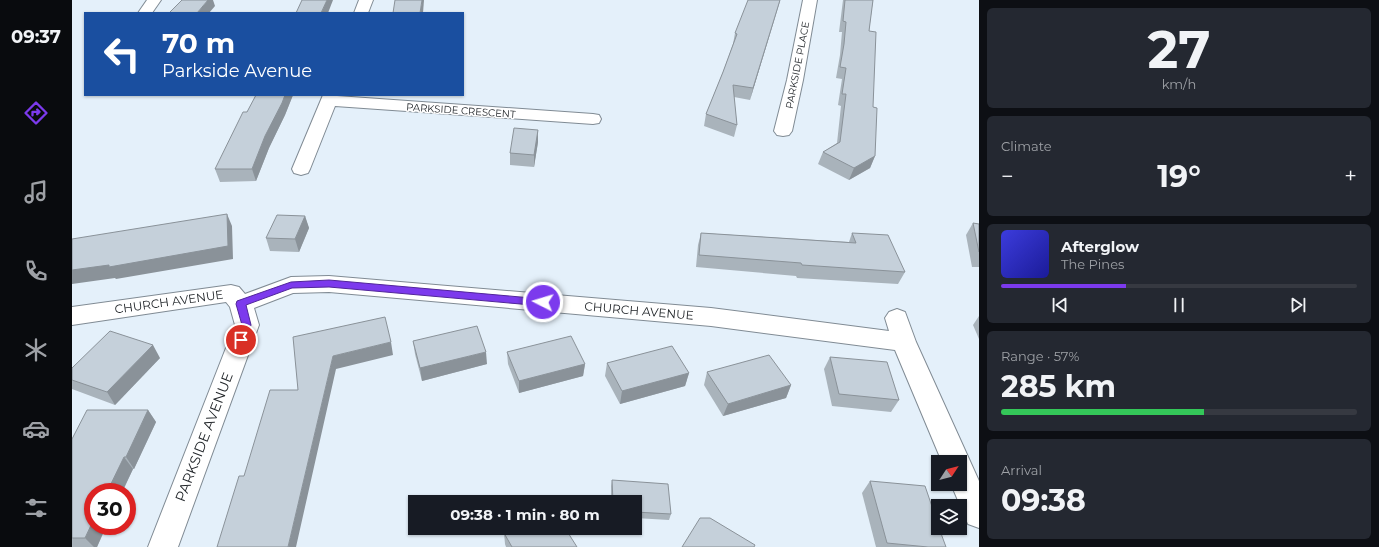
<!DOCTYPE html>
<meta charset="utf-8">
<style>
:root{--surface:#171b24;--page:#242831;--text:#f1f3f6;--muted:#9ea1a6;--line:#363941;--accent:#7c3aed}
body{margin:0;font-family:Montserrat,sans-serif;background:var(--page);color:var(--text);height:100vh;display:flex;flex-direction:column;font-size:15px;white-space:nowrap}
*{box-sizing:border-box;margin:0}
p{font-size:13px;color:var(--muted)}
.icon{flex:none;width:22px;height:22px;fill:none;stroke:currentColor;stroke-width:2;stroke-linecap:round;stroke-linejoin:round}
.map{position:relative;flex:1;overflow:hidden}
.sheet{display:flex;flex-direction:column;gap:8px;padding:8px;background:#0d0f14;width:400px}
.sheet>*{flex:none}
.banner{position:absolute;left:12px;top:12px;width:380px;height:84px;border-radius:0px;box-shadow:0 1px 3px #0004;background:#1a4fa0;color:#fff;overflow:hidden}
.needle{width:26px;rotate:54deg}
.controls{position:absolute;left:859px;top:455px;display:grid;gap:8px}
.controls a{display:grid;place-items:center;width:36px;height:36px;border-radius:0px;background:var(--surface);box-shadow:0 1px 3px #0004;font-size:20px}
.speed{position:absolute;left:12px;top:483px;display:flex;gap:8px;font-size:20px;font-weight:700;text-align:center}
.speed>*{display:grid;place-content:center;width:52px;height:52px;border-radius:50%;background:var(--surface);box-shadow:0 1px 3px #0004;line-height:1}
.speed .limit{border:6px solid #d22;background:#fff;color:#111}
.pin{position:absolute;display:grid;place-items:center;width:34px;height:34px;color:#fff;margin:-17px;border:2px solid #fff;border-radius:50%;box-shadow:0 1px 4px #0007}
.me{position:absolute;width:44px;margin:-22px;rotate:275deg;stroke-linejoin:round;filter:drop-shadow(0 0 3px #0008)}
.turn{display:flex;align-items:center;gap:14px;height:84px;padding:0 12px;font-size:18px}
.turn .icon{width:52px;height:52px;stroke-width:2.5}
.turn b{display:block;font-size:28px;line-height:34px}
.big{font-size:30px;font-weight:700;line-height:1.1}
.sheet .card{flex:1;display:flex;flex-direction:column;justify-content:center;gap:6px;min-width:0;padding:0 14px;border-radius:6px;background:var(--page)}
.sheet .dial{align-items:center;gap:0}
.dial b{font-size:52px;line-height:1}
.song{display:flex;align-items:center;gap:12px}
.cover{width:48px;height:48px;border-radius:6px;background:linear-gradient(135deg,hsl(240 70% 55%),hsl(240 70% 35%))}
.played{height:4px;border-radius:2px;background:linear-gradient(90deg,var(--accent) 35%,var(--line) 35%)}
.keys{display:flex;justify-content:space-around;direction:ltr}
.heat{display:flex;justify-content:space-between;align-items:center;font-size:22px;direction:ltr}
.charge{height:6px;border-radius:3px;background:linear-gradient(90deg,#34c759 57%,var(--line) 0)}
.trip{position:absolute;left:336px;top:495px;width:234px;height:40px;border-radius:0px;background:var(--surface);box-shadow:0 1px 3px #0004;font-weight:700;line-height:40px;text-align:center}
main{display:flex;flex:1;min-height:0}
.dock{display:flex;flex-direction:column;width:72px;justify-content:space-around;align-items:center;background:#090b0e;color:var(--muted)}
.dock .icon{width:28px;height:28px}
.dock .on{color:var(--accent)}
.dock b{font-size:18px;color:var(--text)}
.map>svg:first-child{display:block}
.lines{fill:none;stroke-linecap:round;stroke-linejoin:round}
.minor-casing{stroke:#808b94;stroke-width:2}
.minor{fill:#fff;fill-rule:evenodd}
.wall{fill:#a9b3bb}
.shaded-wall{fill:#8a9299}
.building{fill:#c5d0da;stroke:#8a9299}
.route{fill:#7c3aed;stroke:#51269a}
.labels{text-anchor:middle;stroke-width:3;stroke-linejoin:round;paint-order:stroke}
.far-street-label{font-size:10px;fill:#22262a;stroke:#fff}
.street-label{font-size:12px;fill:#22262a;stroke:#fff}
.near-street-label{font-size:14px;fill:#22262a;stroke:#fff}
</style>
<main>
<nav class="dock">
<b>09:37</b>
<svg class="icon on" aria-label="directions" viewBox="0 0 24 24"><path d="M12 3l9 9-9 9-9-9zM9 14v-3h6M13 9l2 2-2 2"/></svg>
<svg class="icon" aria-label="music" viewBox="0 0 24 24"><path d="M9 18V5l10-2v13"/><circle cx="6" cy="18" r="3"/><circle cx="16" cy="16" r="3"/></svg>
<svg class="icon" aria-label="phone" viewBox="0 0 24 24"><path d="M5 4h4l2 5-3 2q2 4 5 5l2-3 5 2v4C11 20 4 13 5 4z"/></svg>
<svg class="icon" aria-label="climate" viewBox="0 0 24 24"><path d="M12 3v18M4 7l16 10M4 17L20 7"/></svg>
<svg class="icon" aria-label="car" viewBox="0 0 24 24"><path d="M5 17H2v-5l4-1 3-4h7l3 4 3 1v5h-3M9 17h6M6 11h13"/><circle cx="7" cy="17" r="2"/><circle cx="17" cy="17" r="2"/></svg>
<svg class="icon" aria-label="filters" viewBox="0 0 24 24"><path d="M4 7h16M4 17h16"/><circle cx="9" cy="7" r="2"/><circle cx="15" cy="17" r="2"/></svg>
</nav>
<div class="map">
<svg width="907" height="547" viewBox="0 0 907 547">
<rect width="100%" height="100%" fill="#e4f0fa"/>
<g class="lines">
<g class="minor-casing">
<g id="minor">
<path d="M 75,0 L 89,0 L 80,13 L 66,13 Z"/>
<path d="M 287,0 L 301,0 L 296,13 L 282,13 Z"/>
<path d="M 731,0 L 745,0 L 731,80 L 720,131 L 717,135 L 711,136 L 705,135 L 702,131 L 715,80 Z"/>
<path d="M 251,95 L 521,114 L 527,115 L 529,119 L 527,123 L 521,124 L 263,106 L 238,169 L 236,173 L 229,175 L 222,173 L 220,169 Z"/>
<path d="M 257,276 L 639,308 L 817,331 L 813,318 L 817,312 L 825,309 L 833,312 L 844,342 L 907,481 L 907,528 L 896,524 L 879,484 L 888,484 L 888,462 L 870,462 L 823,350 L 639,326 L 257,292 L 221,293 L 182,308 L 187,325 L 106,547 L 76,547 L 163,325 L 158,307 L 154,302 L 0,325 L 0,307 L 159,285 L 167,287 L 173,294 L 219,277 Z"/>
</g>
</g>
<use href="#minor" class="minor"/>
</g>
<g class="wall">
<path d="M 708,0 L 678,100 L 662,97 L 665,125 L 662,137 L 632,126 L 634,114 L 651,72 L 661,44 L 663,33 Z"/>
<path d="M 771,0 L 801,0 L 797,31 L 803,156 L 798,168 L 777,180 L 746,164 L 751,152 L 765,143 L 769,106 L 766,105 L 770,79 L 764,78 L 768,55 L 770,32 L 767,32 Z"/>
<path d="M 184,95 L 221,95 L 213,115 L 197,148 L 184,181 L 148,182 L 143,169 L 175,112 Z"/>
<path d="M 466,130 L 466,142 L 462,167 L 438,165 L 438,153 Z"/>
<path d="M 233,216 L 237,228 L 227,252 L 198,251 L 194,238 Z"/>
<path d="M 901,223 L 907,224 L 907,267 L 900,267 L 894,235 Z"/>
<path d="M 629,233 L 777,242 L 780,233 L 833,272 L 826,284 L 725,278 L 724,276 L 624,267 L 626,245 Z"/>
<path d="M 907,316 L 907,339 L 901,325 Z"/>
<path d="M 341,341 L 415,364 L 350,381 L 343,354 Z"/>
<path d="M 435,352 L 513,364 L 511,376 L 447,393 L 436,364 Z"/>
<path d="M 758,357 L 827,400 L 819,412 L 760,406 L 752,369 Z"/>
<path d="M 88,358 L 43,405 L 0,389 L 0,368 Z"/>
<path d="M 535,363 L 617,373 L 613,386 L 548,404 L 533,376 Z"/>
<path d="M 635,372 L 719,385 L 714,398 L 651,416 L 632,385 Z"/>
<path d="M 76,410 L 84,422 L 62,469 L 61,469 L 25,547 L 0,547 L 0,439 Z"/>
<path d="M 540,480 L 599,514 L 597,520 L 563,518 L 563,502 L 539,502 L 539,486 Z"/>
<path d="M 798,481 L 874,547 L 804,547 L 790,493 Z"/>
<path d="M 432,533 L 505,547 L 434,547 L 433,544 Z"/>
</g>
<g class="shaded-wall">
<path d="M 136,0 L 141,0 L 143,6 L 137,13 L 125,13 Z"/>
<path d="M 255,0 L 261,0 L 256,13 L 249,13 Z"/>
<path d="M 350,0 L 352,0 L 351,13 L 348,13 Z"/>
<path d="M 708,0 L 708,1 L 678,100 L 681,88 Z"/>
<path d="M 213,95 L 221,95 L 213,115 L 197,148 L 184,181 L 180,169 L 193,136 Z"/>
<path d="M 466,130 L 466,142 L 462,167 L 462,155 Z"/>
<path d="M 803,156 L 798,168 L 777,180 L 782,168 Z"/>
<path d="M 155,214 L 160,226 L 161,259 L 44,279 L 43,278 L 0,284 L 0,270 Z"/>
<path d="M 233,216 L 237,228 L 227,252 L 223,239 Z"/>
<path d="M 319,342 L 321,355 L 264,369 L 224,547 L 216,547 L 261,356 Z"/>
<path d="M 81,345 L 88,358 L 43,405 L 35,392 Z"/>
<path d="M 414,352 L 415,364 L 350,381 L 348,368 Z"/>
<path d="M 513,364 L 511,376 L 447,393 L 447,381 Z"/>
<path d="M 617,373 L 613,386 L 548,404 L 550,391 Z"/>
<path d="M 719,385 L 714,398 L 651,416 L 656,404 Z"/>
<path d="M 76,410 L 84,422 L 62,469 L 54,457 Z"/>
<path d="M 52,457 L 61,469 L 50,492 L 35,492 Z"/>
<path d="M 21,521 L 21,526 L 34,526 L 25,547 L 22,547 L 13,538 Z"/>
</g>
<g class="building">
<path d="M 110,0 L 136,0 L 125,13 L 97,13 Z"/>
<path d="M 230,0 L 255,0 L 249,13 L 224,13 Z"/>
<path d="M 323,0 L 350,0 L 348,13 L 321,13 Z"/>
<path d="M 676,0 L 708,0 L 681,88 L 661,85 L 665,125 L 634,114 L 651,72 L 665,34 L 663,33 Z"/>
<path d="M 773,0 L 801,0 L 797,31 L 804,32 L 801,107 L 805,108 L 803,156 L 782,168 L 751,152 L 768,142 L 774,94 L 770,94 L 774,68 L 768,67 L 772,44 L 774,22 L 771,21 Z"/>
<path d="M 184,95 L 213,95 L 210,103 L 193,136 L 180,169 L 143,169 L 171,112 L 175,112 Z"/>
<path d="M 442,128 L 466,130 L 462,155 L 438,153 Z"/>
<path d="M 155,214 L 156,246 L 37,267 L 37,265 L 0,270 L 0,239 Z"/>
<path d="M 205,215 L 233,216 L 223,239 L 194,238 Z"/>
<path d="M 901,223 L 907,224 L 907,252 Z"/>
<path d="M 629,233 L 784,243 L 780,233 L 816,235 L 833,272 L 730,265 L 729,263 L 627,255 Z"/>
<path d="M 313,317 L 319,342 L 261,356 L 216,547 L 145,547 L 167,476 L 172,476 L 198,390 L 226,390 L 221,337 Z"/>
<path d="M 405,326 L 414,352 L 348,368 L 341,341 Z"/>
<path d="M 38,331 L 81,345 L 35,392 L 0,380 L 0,368 Z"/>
<path d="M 499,336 L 513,364 L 447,381 L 435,352 Z"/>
<path d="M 600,346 L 617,373 L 550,391 L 535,363 Z"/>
<path d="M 697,355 L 719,385 L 656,404 L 635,372 Z"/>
<path d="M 758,357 L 815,362 L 827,400 L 767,394 Z"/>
<path d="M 15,410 L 76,410 L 54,457 L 52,457 L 35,492 L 21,492 L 21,521 L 13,538 L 0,538 L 0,439 Z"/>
<path d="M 540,480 L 596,484 L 599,514 L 563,512 L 563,502 L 541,502 Z"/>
<path d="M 798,481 L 853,486 L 866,524 L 866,528 L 867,528 L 874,547 L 856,547 L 815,543 Z"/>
<path d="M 628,518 L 638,518 L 683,545 L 682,547 L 610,547 Z"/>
<path d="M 442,528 L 493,528 L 505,547 L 440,547 L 432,533 Z"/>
</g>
<path class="route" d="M 257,280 L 471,299 L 476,302 L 471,306 L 257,287 L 220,288 L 174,305 L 179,325 L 173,342 L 165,342 L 164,340 L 170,325 L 164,304 L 165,301 L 219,282 Z"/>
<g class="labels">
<g class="far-street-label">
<text transform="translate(725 65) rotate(-79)" y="4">PARKSIDE PLACE</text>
<text transform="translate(389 110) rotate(4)" y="4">PARKSIDE CRESCENT</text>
</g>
<g class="street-label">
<text transform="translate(97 302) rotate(-8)" y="4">CHURCH AVENUE</text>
<text transform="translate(567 311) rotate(5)" y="4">CHURCH AVENUE</text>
</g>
<g class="near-street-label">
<text transform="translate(132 437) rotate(-69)" y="5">PARKSIDE AVENUE</text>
</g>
</g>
</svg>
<div class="controls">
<a><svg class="needle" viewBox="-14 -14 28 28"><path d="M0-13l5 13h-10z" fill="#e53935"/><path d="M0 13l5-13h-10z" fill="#9ea1a6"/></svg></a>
<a><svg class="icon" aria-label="layers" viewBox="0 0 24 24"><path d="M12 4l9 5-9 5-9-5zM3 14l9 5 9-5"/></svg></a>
</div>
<div class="speed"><div class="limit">30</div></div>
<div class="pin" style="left:169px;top:340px;background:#d93025"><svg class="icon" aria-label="arrive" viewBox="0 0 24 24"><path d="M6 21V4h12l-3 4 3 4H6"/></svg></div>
<svg class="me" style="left:471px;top:302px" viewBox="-20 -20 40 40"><circle r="17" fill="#7c3aed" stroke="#fff" stroke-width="3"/><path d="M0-11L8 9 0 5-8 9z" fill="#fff"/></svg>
<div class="trip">09:38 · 1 min · 80 m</div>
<div class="banner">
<div class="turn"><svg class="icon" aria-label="left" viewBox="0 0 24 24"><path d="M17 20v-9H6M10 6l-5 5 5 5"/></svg><div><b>70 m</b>Parkside Avenue</div></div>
</div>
</div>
<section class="sheet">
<div class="card dial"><b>27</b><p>km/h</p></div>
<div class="card"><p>Climate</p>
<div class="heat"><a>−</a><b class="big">19°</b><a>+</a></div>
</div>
<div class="card">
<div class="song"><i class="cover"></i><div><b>Afterglow</b><p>The Pines</p></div></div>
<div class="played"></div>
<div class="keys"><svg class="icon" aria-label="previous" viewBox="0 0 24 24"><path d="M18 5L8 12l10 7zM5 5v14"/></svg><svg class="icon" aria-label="pause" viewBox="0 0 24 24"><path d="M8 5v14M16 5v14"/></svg><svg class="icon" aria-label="next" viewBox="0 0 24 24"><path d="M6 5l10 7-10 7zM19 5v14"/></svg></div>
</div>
<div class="card"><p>Range · 57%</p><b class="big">285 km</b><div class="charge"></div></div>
<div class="card"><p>Arrival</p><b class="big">09:38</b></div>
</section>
</main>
